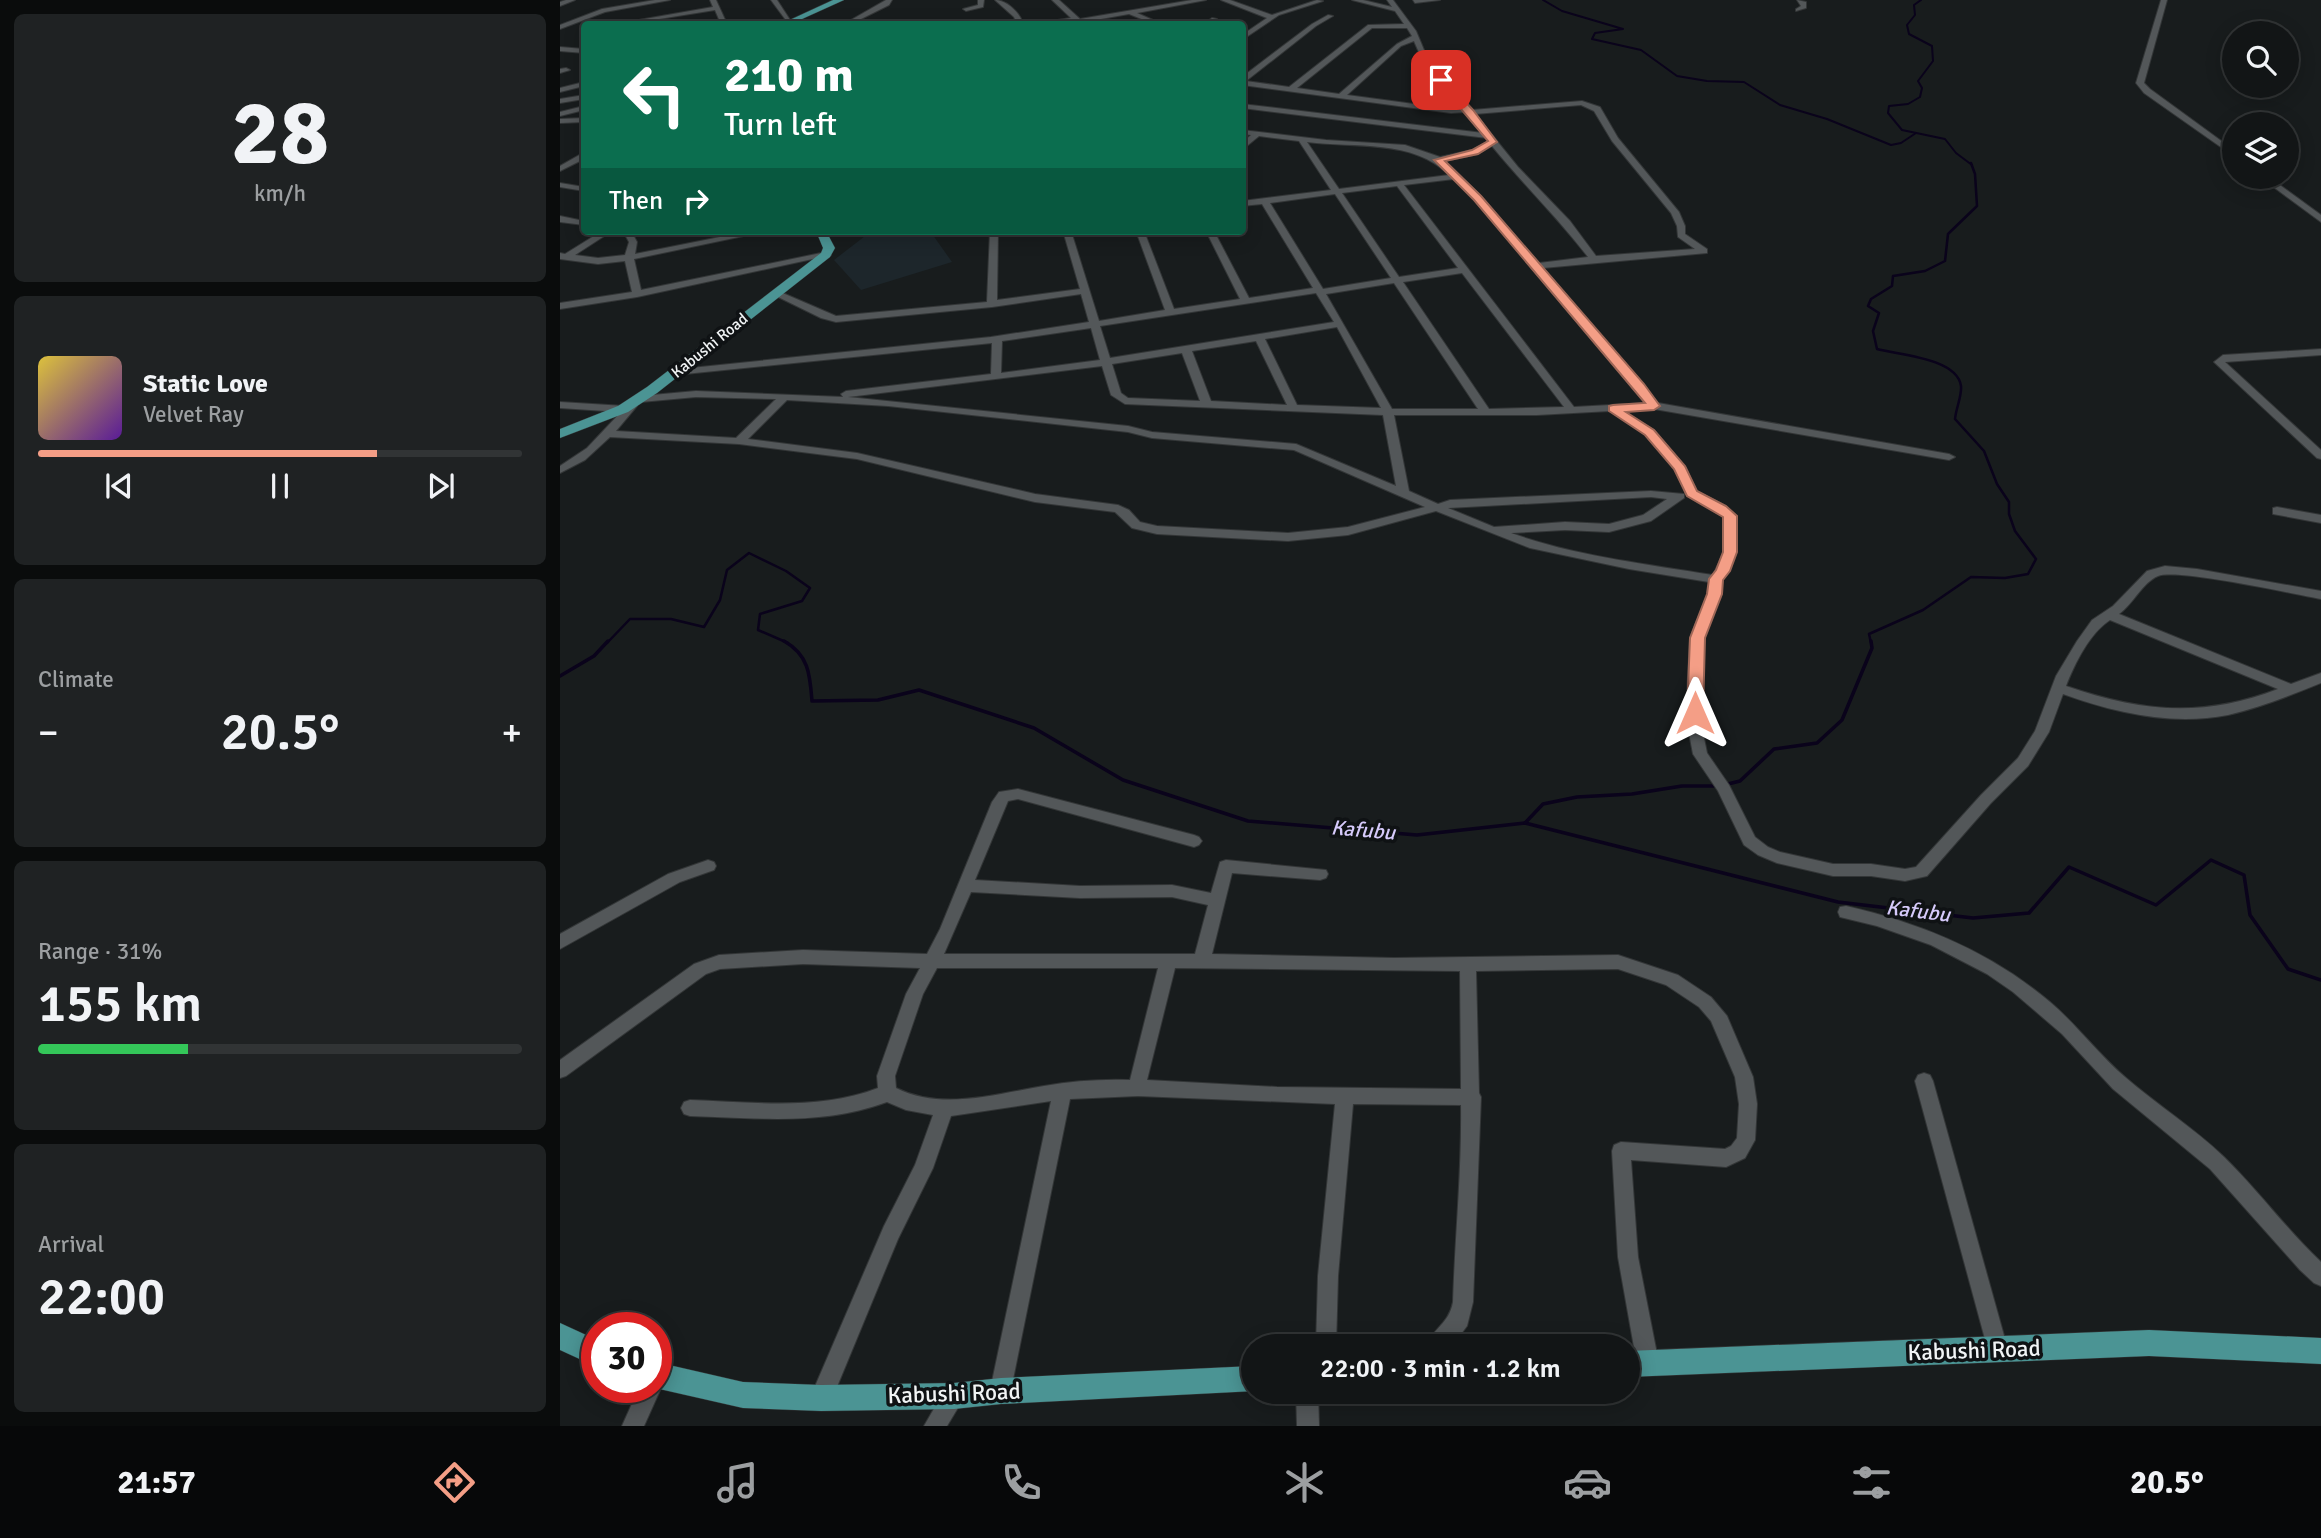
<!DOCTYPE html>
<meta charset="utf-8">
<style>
:root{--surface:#121516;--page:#1f2223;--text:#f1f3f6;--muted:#9c9fa1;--line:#313435;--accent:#f49e86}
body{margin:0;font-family:Signika,sans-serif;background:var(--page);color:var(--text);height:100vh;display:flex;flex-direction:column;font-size:26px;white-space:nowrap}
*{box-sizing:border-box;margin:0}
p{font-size:23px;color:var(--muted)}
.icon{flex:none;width:38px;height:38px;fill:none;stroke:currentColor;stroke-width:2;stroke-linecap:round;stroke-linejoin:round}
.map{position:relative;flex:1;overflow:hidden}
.sheet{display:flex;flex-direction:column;gap:14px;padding:14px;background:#0a0c0c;width:560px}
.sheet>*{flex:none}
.hud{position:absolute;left:21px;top:21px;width:665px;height:214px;border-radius:7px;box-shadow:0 4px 18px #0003,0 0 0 2px var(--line);background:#0b6e4f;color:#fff;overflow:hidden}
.controls{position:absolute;left:1662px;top:21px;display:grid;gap:14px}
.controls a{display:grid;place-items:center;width:77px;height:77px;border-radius:50%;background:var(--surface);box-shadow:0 4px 18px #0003,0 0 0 2px var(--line);font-size:35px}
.speed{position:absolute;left:21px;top:1312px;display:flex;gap:14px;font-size:35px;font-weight:700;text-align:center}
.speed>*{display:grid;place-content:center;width:91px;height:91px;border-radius:50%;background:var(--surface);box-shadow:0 4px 18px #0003,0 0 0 2px var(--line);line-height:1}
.speed .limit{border:10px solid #d22;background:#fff;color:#111}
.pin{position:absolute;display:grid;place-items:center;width:60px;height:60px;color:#fff;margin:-30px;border-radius:14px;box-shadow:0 4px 10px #0006}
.me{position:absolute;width:77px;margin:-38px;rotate:0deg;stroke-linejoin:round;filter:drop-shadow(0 0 5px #0008)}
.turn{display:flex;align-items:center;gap:24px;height:147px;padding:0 28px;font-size:32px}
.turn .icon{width:91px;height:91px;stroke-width:2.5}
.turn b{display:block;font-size:49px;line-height:60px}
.then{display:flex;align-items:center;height:66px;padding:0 28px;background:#0003;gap:14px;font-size:26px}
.big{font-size:52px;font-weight:600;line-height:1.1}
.sheet .widget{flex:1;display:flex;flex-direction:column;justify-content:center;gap:10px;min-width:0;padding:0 24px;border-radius:10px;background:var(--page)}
.sheet .dial{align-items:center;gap:0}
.dial b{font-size:91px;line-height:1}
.song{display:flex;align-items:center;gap:21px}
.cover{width:84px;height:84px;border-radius:10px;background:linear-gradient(135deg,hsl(50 70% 55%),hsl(270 70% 35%))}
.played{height:7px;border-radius:4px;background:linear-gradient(90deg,var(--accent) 70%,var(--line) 70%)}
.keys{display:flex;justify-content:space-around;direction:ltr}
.heat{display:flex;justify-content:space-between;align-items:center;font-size:38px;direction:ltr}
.charge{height:10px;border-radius:5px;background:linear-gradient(90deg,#34c759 31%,var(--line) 0)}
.trip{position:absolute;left:681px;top:1334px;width:399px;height:70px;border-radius:35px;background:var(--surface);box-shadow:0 4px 18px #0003,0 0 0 2px var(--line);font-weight:600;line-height:70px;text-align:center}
.menu{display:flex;height:112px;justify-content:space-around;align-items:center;background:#070809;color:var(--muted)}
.menu .icon{width:49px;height:49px}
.menu .on{color:var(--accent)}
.menu b{font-size:32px;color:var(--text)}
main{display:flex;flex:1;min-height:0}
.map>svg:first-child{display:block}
.built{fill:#1d262b}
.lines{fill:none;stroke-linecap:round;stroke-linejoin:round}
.stream-far2{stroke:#0a031b;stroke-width:2}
.stream-far1{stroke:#0a031b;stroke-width:2.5}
.stream{stroke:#0a031b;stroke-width:3.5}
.minor-casing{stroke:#333637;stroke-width:2}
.major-casing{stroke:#333637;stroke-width:1}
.minor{fill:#535759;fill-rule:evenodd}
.major{fill:#4b9494;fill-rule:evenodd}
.route{fill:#f49e86;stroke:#9f6757;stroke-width:2}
.labels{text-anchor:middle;stroke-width:7;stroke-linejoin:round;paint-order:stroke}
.far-street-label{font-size:16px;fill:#f1f4f5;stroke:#0f1214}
.water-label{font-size:21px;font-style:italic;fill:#d6cafb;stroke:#0f1214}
.near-street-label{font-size:23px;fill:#f1f4f5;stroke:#0f1214}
</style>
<main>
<section class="sheet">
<div class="widget dial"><b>28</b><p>km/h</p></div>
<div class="widget">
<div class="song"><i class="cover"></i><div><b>Static Love</b><p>Velvet Ray</p></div></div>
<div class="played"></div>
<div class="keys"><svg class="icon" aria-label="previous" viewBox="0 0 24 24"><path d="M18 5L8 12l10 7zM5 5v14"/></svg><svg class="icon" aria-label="pause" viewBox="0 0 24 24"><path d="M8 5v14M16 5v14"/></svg><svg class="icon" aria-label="next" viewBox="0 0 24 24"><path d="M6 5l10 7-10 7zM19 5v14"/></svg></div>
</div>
<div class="widget"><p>Climate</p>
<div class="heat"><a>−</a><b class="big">20.5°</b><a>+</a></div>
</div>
<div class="widget"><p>Range · 31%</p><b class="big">155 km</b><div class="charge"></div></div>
<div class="widget"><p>Arrival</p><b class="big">22:00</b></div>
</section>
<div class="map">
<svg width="1761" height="1426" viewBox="0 0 1761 1426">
<rect width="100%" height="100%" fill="#181c1d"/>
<path class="built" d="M 319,231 L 370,231 L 392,262 L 301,290 L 274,260 L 309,233 Z"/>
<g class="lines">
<g class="stream-far2">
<path d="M 983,0 L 1002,11 L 1063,29 L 1035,33 L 1032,39 L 1081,50 L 1117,76 L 1147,81 L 1184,82 L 1220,105 L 1267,119 L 1331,145 L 1341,143 L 1356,133"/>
<path d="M 1361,0 L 1354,5 L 1355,15 L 1347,25 L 1349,34 L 1372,46 L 1373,61 L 1358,81 L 1362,88 L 1360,97 L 1348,104 L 1329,106 L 1328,113 L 1342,130 L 1385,139 L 1396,153 L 1412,165"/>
</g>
<g class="stream-far1">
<path d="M 47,643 L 70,619 L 111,619 L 144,627 L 160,600 L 167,570 L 189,553 L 226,571 L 250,588 L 242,601 L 200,614 L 198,630 L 228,643"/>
<path d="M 1311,643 L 1309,634 L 1363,610 L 1411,577 L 1445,578 L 1468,574 L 1476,559 L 1455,531 L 1449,514 L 1449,502 L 1437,484 L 1424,451 L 1395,419 C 1396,408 1402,396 1401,386 C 1397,358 1339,355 1317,349 L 1313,331 L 1319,313 L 1308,306 L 1311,299 L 1332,286 L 1333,276 L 1365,271 L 1385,261 L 1388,234 L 1417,206 L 1415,174 L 1411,163"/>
</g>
<g class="stream">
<path d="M 224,641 C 249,655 250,675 252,701 L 318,700 L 359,690 L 474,728 L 563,780 L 688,821 L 857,835 L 965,823 L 1278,902 L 1413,918 L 1469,913 L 1509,867 L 1596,905 L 1651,860 L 1684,875 L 1690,915 L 1728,969 L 1761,980"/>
<path d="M 0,676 L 34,656 L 48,641"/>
<path d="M 1164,785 L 1180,781 L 1214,749 L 1257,743 L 1282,720 L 1312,648 L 1311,641"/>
<path d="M 965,823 L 983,804 L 1017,797 L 1072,794 L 1122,786 L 1157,786"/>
</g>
<g class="minor-casing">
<g id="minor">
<path d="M 6,0 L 15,0 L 0,6 L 0,2 Z"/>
<path d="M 95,0 L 110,0 L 45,12 L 0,29 L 0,25 L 42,9 Z"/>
<path d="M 150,0 L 156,0 L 167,24 L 161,24 L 155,10 L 68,24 L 56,24 L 153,7 Z"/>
<path d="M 211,0 L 217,0 L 232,23 L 228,23 Z"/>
<path d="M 326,0 L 332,0 L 329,5 L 291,24 L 284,24 Z"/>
<path d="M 418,0 L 424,0 L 423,7 L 406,11 L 403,9 L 418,5 Z"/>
<path d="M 435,0 C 447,0 460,13 463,24 L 457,24 L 454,17 Z"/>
<path d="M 492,0 L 499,0 L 520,19 L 632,0 L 646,0 L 577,13 L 602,24 L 594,24 L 569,14 L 524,22 L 525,24 L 519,24 L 515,21 L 481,24 L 484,22 L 511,18 Z"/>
<path d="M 661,0 L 670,0 L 712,15 L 757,0 L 763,1 L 719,15 L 682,40 L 682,35 L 707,18 Z"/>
<path d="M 792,0 L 803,0 L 832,7 L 827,0 L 833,0 L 856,31 L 869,62 L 912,110 L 1022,101 L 1040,107 L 1058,138 L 1119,212 L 1125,226 L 1125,234 L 1147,249 L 1147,253 L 983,268 L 1098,403 L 1389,454 L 1395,457 L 1389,460 L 1094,409 L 1063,411 L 1094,430 L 1126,468 L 1136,491 L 1166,506 L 1176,516 L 1176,552 L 1169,571 L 1162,580 L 1160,594 L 1144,638 L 1141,694 L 1143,733 L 1147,753 L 1169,785 L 1195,837 L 1208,847 L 1220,852 L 1273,864 L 1311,864 L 1345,869 L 1356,867 L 1421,795 L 1458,758 L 1475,731 L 1496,676 L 1517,641 L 1532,620 L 1553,606 L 1587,571 L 1605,566 L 1637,569 L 1761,591 L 1761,599 C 1734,594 1617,568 1598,576 C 1583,582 1573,604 1559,614 L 1731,684 L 1761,673 L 1761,683 C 1731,695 1700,708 1668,715 C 1612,726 1556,713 1503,694 L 1489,732 L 1468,766 L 1431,803 L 1367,876 L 1345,881 L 1311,876 L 1273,876 L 1217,863 L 1198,855 L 1184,845 L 1158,791 L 1133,754 L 1129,733 L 1127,694 L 1130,638 L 1148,594 L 1149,582 L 1069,569 L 970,548 L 876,511 L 788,535 L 728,541 L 597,534 L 572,528 L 555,512 L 475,502 L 297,459 L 179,444 L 50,437 L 25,460 L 0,473 L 0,466 L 27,448 L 61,412 L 0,408 L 0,402 L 65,406 L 69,402 L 77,402 L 77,406 L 56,431 L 176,438 L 216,399 L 136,397 L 81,402 L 76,399 L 81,396 L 136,391 L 283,397 L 281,394 L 286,391 L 431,374 L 432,343 L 115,375 L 110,372 L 111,370 L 431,337 L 529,322 L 521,294 L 432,307 L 276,322 L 261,318 L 210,293 L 218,291 L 276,316 L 427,302 L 430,231 L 438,231 L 437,300 L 520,289 L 503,231 L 511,231 L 539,321 L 605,310 L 576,231 L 584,231 L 614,309 L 680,299 L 646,231 L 654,231 L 689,298 L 753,288 L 702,204 L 682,206 L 682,201 L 771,190 L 739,141 L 699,136 L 682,150 L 682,143 L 691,135 L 682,134 L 682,130 L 766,140 L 845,145 L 880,157 L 912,150 L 929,141 L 927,138 L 682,108 L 682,104 L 923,133 L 906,112 L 891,113 L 682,85 L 682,77 L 752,24 L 768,15 L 773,16 L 756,26 L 686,81 L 729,87 L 808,25 L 844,24 L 835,11 ZM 812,28 L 847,28 L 852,36 L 837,44 L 779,94 L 737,88 ZM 854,41 L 864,64 L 902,107 L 891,109 L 787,95 L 841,46 ZM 1021,105 L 1034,111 L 1052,141 L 1111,213 L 1117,226 L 1118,237 L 1135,249 L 1036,256 L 1010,221 L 958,167 L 915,114 ZM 747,142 C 795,148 853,139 889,175 L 779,189 ZM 932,146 C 963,184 998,218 1028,257 L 979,263 L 921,196 L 885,161 L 918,154 ZM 894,179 L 915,200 L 1086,403 L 1014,407 L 844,185 ZM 837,186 L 898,268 L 839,277 L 782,193 ZM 775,194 L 831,278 L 763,289 L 710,203 ZM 902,273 L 1004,407 L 929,409 L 843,282 ZM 834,283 L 918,409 L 832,409 L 766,294 ZM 756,293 L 774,322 L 550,358 L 540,326 ZM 777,327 L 821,408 L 737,405 L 705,339 ZM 531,328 L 540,360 L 441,373 L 442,341 ZM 696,341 L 727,405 L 651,401 L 632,351 ZM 622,353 L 640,401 L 568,398 L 561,393 L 552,364 ZM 542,366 L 551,395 L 565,404 L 823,415 L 836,486 L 736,444 L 592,432 L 568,426 L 288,397 ZM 227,400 L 328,406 L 568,432 L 592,438 L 734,450 L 865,507 L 788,527 L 728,533 L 597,526 L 580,522 L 569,510 L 558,505 L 475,494 L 297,453 L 188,439 ZM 1050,411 L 1086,434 L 1115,469 L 1127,495 L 1164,517 L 1164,552 L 1153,575 C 1086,564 1015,556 951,533 L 1005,530 L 1049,532 L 1091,521 L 1124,498 L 1124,494 L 1091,491 L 890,500 L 878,504 L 849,491 L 834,415 L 977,415 ZM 1091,497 L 1107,499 L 1083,515 L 1049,524 L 1005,522 L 934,527 L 888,508 ZM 1550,620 L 1718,689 C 1642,718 1582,712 1506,686 C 1515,663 1530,633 1550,620 Z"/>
<path d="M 853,0 L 880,0 L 855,3 Z"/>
<path d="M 1237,0 L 1246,2 L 1246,8 L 1236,11 L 1236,9 L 1241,6 Z"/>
<path d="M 1601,0 L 1607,0 L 1584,83 L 1590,89 L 1675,151 L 1675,157 L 1584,93 L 1576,83 Z"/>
<path d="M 652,18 L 657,19 L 651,24 L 644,24 Z"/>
<path d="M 0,47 L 24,49 L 24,53 L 0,51 Z"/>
<path d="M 0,69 L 6,68 L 10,70 L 0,73 Z"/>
<path d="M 24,82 L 24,86 L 0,92 L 0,88 Z"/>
<path d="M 24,95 L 24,99 L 0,103 L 0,99 Z"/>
<path d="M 24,106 L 24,110 L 0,116 L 0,112 Z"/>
<path d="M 24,118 L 24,122 L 0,123 L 0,119 Z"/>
<path d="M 21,154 L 24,154 L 24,159 L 0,171 L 0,166 Z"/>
<path d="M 1700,177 L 1709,177 L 1761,215 L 1761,222 Z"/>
<path d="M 0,183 L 24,187 L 24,191 L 0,187 Z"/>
<path d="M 0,216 L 24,221 L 24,225 L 0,222 Z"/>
<path d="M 42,231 L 52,231 L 15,255 L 38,258 L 65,255 L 69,242 L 63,231 L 71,231 L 77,242 L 75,254 L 190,231 L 208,231 L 74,259 L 81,290 L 266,252 L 271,255 L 77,297 L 0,309 L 0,303 L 72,292 L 65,261 L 38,264 L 0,259 L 0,253 L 5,254 Z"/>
<path d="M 1761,349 L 1761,355 L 1665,362 L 1761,450 L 1761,459 L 1757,458 L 1654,362 L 1663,355 Z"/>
<path d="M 1717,507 L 1761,515 L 1761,523 L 1713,514 L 1713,508 Z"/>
<path d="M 458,789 L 634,835 L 639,837 L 642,841 L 639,845 L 634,847 L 458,799 L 448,801 L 415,880 L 520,886 L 612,885 L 651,893 L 660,862 L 666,860 L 766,870 L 768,874 L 766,878 L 760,880 L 672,873 L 652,954 L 834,958 L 1058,955 L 1118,975 L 1151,997 L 1167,1016 L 1193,1077 L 1197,1104 L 1195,1140 L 1185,1158 L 1166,1167 L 1071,1160 L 1078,1257 L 1099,1364 L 1095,1371 L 1088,1375 L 1081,1371 L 1077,1364 L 1058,1257 L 1052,1151 L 1054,1145 L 1061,1142 L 1165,1149 L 1171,1146 L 1177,1138 L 1179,1104 L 1175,1077 L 1151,1021 L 1139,1007 L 1106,985 L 1058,969 L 916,971 L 919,1093 L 921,1097 L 913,1302 L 907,1326 L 892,1346 L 866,1346 C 873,1328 889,1324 893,1302 C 895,1236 902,1171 901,1105 L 793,1104 L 778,1276 L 776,1346 L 756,1346 L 758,1276 L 775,1104 L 578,1096 L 510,1099 L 449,1399 L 441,1402 L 433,1399 L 430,1391 L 491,1101 L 391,1116 L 373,1168 L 338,1239 L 269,1406 L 261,1409 L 253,1406 L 250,1398 L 324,1226 L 355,1165 L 373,1115 L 346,1110 L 327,1102 C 263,1126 197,1118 130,1116 L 124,1114 L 121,1108 L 124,1102 L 130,1100 C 192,1102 259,1111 318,1088 L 317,1076 L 346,994 L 360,968 L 243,964 L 160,969 L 146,974 L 6,1076 L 0,1078 L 0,1060 L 134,964 L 159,955 L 243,950 L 367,954 L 380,929 L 432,802 L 439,792 ZM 411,892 L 520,898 L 612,897 L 648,905 L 635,954 L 384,954 ZM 377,968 L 598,968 L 570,1080 C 541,1079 512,1081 484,1086 C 436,1094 382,1111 336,1088 L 335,1076 L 363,994 ZM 615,968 L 900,971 L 901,1089 L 717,1087 L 587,1080 Z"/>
<path d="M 148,860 L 154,862 L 156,866 L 154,870 L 120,882 L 0,949 L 0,934 L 108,874 Z"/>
<path d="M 1286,906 C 1361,923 1431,952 1490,1002 C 1517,1025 1538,1054 1565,1077 C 1597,1105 1633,1127 1664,1157 C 1698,1190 1726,1229 1761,1262 L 1761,1286 L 1754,1283 L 1740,1270 L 1650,1169 L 1553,1089 L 1502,1034 L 1453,992 L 1427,974 L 1371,945 L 1317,926 L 1280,917 L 1278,912 L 1280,907 Z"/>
<path d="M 1364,1073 L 1370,1075 L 1373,1081 L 1448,1350 L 1445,1357 L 1438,1360 L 1431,1357 L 1428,1350 L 1355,1081 L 1358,1075 Z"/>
<path d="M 96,1380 L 101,1388 L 84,1426 L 62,1426 L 79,1388 L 96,1388 Z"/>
<path d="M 394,1385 L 402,1388 L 405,1396 L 387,1426 L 364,1426 L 386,1388 Z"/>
<path d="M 736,1391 L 758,1391 L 759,1426 L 737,1426 Z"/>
</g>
</g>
<g class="major-casing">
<g id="major">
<path d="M 273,0 L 284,0 L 231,24 L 221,24 Z"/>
<path d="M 256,231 L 266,231 L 275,248 L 270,257 L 97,393 L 68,412 L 0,438 L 0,429 L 58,406 L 87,387 L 261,253 L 263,248 Z"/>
<path d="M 0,1323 L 37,1340 L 37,1367 L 0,1350 Z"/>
<path d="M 1589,1330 L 1761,1338 L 1761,1364 L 1589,1356 L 1068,1377 L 1068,1351 Z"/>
<path d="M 96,1362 L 183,1382 L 261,1385 L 394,1383 L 441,1378 L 693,1366 L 693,1391 L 695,1391 L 441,1404 L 394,1409 L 261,1411 L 183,1408 L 95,1388 Z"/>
</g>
</g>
<use href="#minor" class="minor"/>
<use href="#major" class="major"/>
</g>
<path class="route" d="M 878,78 L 884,78 L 913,110 L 937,142 L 918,154 L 885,161 L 921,196 L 1084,384 L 1100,406 L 1094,410 L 1066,412 L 1094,430 L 1125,466 L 1137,491 L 1166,506 L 1177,516 L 1177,552 L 1170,571 L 1163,580 L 1162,594 L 1145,638 L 1143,713 L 1140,717 L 1129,717 L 1127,713 L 1130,638 L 1147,594 L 1149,579 L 1156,570 L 1163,552 L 1163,517 L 1127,496 L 1114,469 L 1085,435 L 1049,411 L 1049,406 L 1053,405 L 1085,403 L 914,200 L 874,160 L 912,150 L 928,141 L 878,82 Z"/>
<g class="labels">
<g class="far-street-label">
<text transform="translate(149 345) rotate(-39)" y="6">Kabushi Road</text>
</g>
<g class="water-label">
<text transform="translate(803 830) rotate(5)" y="7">Kafubu</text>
<text transform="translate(1358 911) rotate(7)" y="7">Kafubu</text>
</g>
<g class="near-street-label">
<text transform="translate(1414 1350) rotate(-2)" y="8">Kabushi Road</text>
<text transform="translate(394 1393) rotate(-2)" y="8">Kabushi Road</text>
</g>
</g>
</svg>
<div class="controls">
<a><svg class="icon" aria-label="search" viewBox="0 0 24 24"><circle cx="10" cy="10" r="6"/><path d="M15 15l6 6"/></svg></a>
<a><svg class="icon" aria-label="layers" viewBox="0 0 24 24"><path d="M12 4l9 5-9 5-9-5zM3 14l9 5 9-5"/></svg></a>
</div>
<div class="speed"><div class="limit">30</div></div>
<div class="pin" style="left:881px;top:80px;background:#d93025"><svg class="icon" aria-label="arrive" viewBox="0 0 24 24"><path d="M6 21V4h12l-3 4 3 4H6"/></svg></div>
<svg class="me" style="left:1135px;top:713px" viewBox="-20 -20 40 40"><path d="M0-17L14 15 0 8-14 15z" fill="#f49e86" stroke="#fff" stroke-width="4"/></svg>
<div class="trip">22:00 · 3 min · 1.2 km</div>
<div class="hud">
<div class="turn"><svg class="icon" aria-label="left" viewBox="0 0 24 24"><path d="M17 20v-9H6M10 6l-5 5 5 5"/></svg><div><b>210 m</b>Turn left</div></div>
<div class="then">Then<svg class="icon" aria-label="right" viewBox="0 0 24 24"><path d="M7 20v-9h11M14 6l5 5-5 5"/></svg></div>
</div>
</div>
</main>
<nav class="menu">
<b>21:57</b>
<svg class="icon on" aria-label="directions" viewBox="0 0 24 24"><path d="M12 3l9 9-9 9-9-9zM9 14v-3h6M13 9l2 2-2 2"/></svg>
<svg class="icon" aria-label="music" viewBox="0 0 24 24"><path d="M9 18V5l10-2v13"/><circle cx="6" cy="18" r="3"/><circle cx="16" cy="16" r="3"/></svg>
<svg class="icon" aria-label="phone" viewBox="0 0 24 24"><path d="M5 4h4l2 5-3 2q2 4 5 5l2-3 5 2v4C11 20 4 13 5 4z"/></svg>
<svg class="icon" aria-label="climate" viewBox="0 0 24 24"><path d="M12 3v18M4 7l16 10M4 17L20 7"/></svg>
<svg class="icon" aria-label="car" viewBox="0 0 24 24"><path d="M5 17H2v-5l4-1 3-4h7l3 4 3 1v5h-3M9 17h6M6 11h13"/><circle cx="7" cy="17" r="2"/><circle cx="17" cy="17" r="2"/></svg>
<svg class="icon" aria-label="filters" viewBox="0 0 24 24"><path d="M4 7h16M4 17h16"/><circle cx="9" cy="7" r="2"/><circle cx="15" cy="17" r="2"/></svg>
<b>20.5°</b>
</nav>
